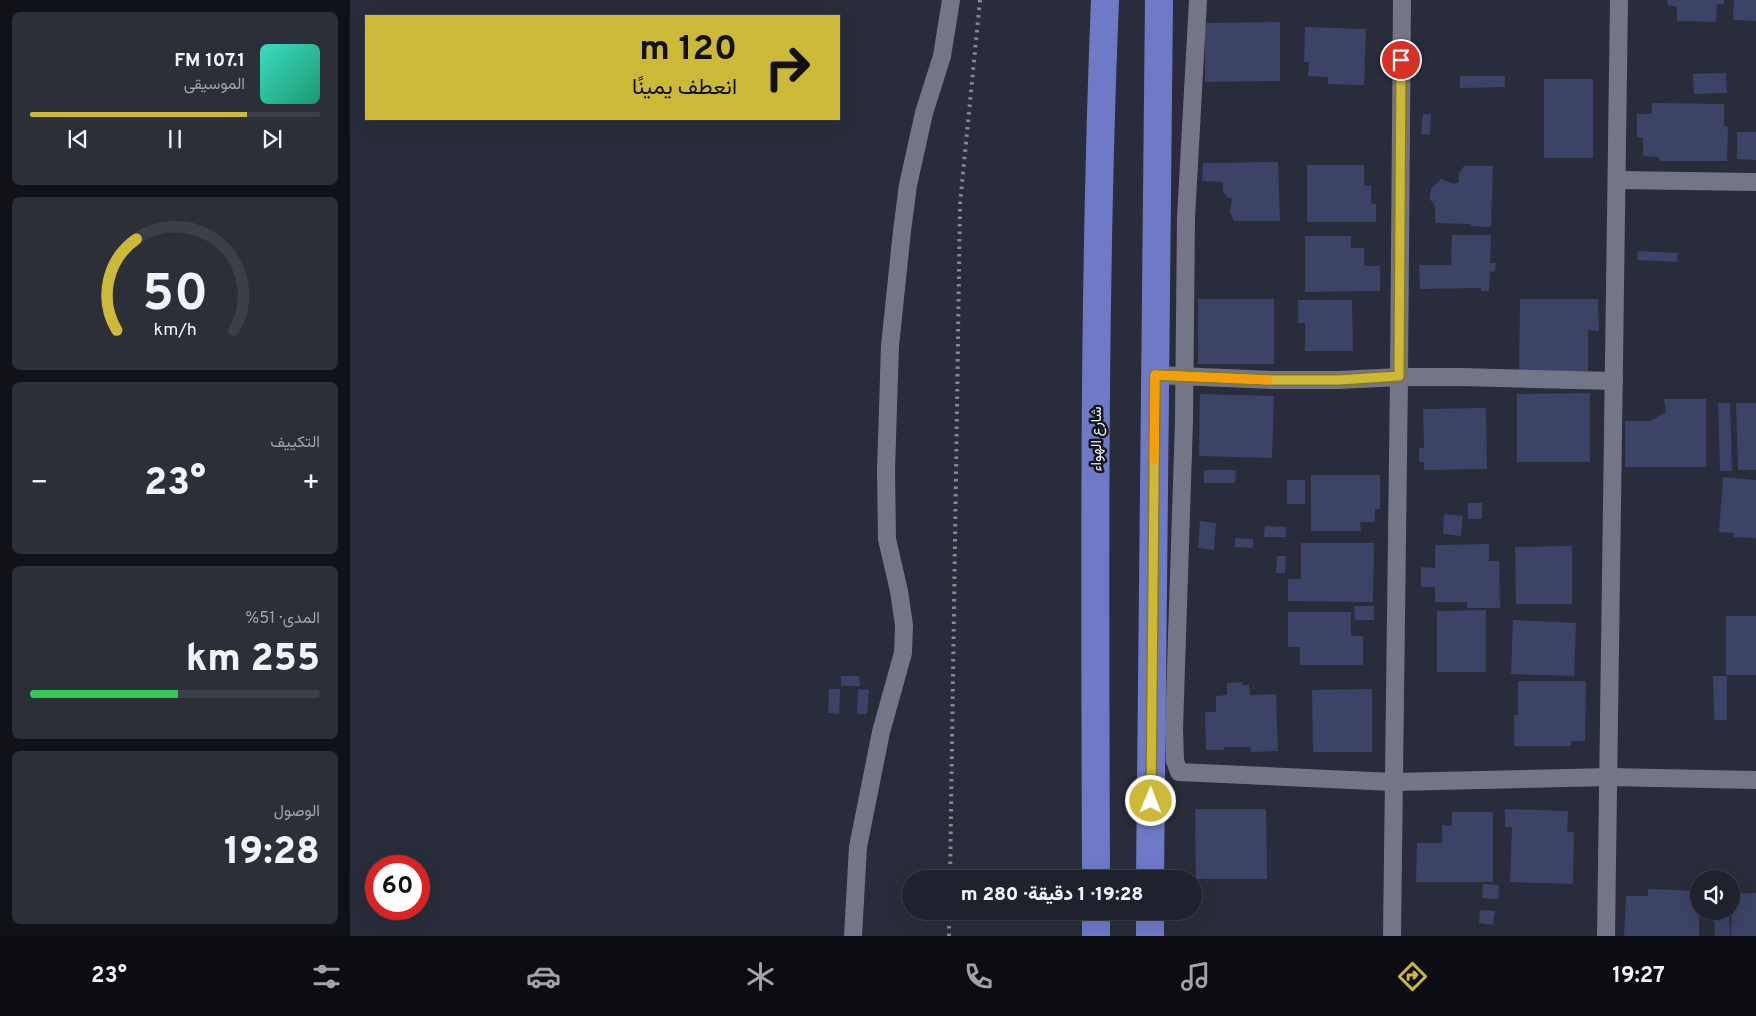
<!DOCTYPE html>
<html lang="ar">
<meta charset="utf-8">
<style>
:root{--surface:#1f212c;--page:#2c2e38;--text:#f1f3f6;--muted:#a1a3a9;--line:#3c3e48;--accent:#cdb938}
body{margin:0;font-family:Overpass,Vazirmatn,sans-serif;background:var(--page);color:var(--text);direction:rtl;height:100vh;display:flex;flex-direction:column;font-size:19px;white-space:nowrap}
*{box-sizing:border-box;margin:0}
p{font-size:16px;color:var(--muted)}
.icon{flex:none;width:28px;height:28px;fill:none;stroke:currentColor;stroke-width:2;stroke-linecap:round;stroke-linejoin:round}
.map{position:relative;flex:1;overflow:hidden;direction:ltr}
.panel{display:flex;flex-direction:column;gap:12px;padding:12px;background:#111218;width:350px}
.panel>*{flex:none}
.top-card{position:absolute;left:15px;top:15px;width:475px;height:105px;border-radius:0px;box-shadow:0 5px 20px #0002,0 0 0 1px var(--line);direction:rtl;background:#cdb938;color:#111;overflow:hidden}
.fabs{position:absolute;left:1340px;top:870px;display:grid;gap:10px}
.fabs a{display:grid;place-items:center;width:50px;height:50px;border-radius:50%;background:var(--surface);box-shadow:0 5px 20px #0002,0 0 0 1px var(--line);font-size:25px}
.speed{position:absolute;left:15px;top:855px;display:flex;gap:10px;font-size:25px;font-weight:700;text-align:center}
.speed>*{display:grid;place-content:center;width:65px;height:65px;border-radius:50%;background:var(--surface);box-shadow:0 5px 20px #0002,0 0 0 1px var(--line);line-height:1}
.speed .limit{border:8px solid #d22;background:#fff;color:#111}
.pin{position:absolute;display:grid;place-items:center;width:42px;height:42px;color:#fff;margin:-21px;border:2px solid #fff;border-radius:50%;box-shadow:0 1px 5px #0007}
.me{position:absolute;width:55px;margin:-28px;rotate:1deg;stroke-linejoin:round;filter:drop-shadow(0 0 4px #0008)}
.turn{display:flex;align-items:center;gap:18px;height:105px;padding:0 20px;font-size:22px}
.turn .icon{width:65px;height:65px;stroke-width:2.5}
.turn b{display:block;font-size:35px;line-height:42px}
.big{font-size:38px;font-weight:800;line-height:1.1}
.panel .card{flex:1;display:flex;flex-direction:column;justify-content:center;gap:8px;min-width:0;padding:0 18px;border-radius:8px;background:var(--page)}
.panel .dial{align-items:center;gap:0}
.dial svg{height:130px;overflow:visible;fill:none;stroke:var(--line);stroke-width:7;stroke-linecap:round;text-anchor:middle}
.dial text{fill:var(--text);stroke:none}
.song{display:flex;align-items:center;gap:15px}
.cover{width:60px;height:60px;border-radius:8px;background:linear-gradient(135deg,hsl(170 70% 55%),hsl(160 70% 35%))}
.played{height:5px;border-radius:2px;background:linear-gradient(90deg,var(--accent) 75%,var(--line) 75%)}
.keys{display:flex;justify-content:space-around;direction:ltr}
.heat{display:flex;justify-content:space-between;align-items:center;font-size:28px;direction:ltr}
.charge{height:8px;border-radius:4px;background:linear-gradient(90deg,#34c759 51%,var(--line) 0)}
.trip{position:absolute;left:552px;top:870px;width:300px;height:50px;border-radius:25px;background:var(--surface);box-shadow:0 5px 20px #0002,0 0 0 1px var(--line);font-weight:800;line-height:50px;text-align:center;direction:rtl}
.tabs{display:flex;height:80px;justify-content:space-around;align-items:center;background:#0c0d12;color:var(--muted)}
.tabs .icon{width:35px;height:35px}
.tabs .on{color:var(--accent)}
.tabs b{font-size:22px;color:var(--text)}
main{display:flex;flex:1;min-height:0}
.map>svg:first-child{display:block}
.building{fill:#3c4366}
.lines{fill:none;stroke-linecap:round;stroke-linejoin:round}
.minor{stroke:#727687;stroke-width:18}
.primary{stroke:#6f7ac7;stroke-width:28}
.rail{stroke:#868995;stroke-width:4;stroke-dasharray:2.5 5;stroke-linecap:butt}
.route-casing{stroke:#857824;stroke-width:12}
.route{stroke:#cdb938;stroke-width:9}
.slow{stroke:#f59e0b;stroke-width:9}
.labels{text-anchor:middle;stroke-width:5;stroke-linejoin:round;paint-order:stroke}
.street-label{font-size:15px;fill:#eceef8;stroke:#13151b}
</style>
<main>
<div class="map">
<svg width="1406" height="936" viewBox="0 0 1406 936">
<rect width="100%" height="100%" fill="#292c3a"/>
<g class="building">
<path d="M 1317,0 L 1374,0 L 1374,4 L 1367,4 L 1366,22 L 1327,21 L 1327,7 L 1318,5 Z"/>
<path d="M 1384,0 L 1406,0 L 1406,21 L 1383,20 Z"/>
<path d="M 930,22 L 930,81 L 855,82 L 855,23 Z"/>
<path d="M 955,27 L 1016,29 L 1014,85 L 978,84 L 978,77 L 958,76 L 959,62 L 954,62 Z"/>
<path d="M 1376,73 L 1377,93 L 1344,94 L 1343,74 Z"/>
<path d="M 1110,76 L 1155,76 L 1155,87 L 1110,88 Z"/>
<rect x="1194" y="79" width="49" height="79"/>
<path d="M 1302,103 L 1374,104 L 1374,126 L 1378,127 L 1377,161 L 1309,161 L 1309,157 L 1293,156 L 1293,138 L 1287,137 L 1287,114 L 1302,114 Z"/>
<path d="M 1073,114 L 1081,114 L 1080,135 L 1071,134 Z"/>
<path d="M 1387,132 L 1406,132 L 1406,160 L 1387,159 Z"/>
<path d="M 928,162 L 930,221 L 884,221 L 880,212 L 882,199 L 877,197 L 873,191 L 873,182 L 852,181 L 853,163 Z"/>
<path d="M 957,165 L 1014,165 L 1014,186 L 1021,186 L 1021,204 L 1026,204 L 1026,222 L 957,222 Z"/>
<path d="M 1114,166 L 1143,166 L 1141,227 L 1121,226 L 1121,224 L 1085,223 L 1085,206 L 1079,198 L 1082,187 L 1091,179 L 1104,184 L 1109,182 L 1109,173 Z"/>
<path d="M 1102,235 L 1141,235 L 1140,263 L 1146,263 L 1145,271 L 1140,272 L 1139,291 L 1131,291 L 1131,288 L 1070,289 L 1069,265 L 1101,265 Z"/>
<path d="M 955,236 L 1001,236 L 1001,248 L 1014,248 L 1014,266 L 1030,266 L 1030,291 L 955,292 Z"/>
<path d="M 1288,251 L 1328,253 L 1327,262 L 1287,260 Z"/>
<rect x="848" y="299" width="76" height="65"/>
<path d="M 1170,299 L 1248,299 L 1249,331 L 1238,330 L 1238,371 L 1169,371 Z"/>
<path d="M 948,300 L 1002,300 L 1003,351 L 955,351 L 955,323 L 948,323 Z"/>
<path d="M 1240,393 L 1240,462 L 1167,462 L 1167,394 Z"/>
<path d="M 850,394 L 924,396 L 922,458 L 849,456 Z"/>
<path d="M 1314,399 L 1356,399 L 1356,467 L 1275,467 L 1275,421 L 1300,421 L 1316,412 Z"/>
<path d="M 1368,403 L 1380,403 L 1382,471 L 1370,471 Z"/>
<path d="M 1386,403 L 1406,403 L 1406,470 L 1388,470 Z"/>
<path d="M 1136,408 L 1137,469 L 1074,470 L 1074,462 L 1069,462 L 1069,448 L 1074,448 L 1073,409 Z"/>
<path d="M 854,470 L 886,470 L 885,483 L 854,483 Z"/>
<path d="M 961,475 L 1030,475 L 1030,509 L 1025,509 L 1025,522 L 1010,522 L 1011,531 L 961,531 Z"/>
<path d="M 1373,477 L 1406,480 L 1406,538 L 1384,537 L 1384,533 L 1369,532 Z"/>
<rect x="937" y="480" width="18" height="24"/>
<rect x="1118" y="503" width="14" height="16"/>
<path d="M 1094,514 L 1113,516 L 1111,536 L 1093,534 Z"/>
<path d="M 850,521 L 866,523 L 864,550 L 848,548 Z"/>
<path d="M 915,526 L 936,527 L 936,537 L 914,537 Z"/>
<path d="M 885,538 L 903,539 L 903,548 L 885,547 Z"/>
<path d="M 951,543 L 1024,543 L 1023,602 L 938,601 L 938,579 L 951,579 Z"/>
<path d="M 1139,544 L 1139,561 L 1149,561 L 1150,608 L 1117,608 L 1117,602 L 1085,602 L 1085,587 L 1071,587 L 1071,567 L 1085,568 L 1085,545 Z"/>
<path d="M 1222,546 L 1222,604 L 1166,604 L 1165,547 Z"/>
<path d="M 927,556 L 936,556 L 935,573 L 926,573 Z"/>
<path d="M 1004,606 L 1024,606 L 1024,620 L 1005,620 Z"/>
<path d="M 1136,610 L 1136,672 L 1087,672 L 1087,611 Z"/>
<path d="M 938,612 L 1001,612 L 1001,636 L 1013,636 L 1013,665 L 950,665 L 950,647 L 938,647 Z"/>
<rect x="1376" y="616" width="30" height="59"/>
<path d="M 1163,620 L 1226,623 L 1224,676 L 1161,674 Z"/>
<path d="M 491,676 L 509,676 L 510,686 L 491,686 Z"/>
<path d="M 1363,676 L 1377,676 L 1377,720 L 1364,720 Z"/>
<path d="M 1168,681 L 1236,681 L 1235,741 L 1221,741 L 1221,746 L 1164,746 L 1164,715 L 1168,715 Z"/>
<path d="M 892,682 L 892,685 L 899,685 L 900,695 L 926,694 L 928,751 L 901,752 L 900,747 L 874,747 L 874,750 L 856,750 L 855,712 L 866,712 L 866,696 L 877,695 L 877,683 Z"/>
<path d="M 479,689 L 490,689 L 489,714 L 478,713 Z"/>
<path d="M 508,689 L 519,690 L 517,714 L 507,714 Z"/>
<path d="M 1022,689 L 1022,752 L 963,752 L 962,690 Z"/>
<path d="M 845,809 L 916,809 L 917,879 L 846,879 Z"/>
<path d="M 1155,809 L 1218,811 L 1217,832 L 1224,832 L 1223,884 L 1160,882 L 1162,827 L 1155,827 Z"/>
<path d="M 1102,812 L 1143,812 L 1143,882 L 1066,882 L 1067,843 L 1092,843 L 1092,825 L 1102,826 Z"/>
<path d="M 1133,884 L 1149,885 L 1148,899 L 1132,898 Z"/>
<path d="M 1298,889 L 1349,891 L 1349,936 L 1274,936 L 1276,896 L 1298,896 Z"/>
<path d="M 1406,893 L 1406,936 L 1381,936 L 1382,894 Z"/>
<path d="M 1130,910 L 1145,911 L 1143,925 L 1129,923 Z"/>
<path d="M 1364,911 L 1379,911 L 1380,936 L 1365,936 Z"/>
</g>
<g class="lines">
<g class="minor">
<path d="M 848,0 L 836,218 L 834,421 L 824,729 L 825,761 L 829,772 L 1043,782 L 1258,777 L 1406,780"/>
<path d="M 1267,180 L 1406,182"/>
<path d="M 805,375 L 922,380 L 989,380 L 1049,377 L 1112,377 L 1264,381"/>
<path d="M 503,936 L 508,847 L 531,732 L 553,653 L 554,625 L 549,591 L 537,539 L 536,470 L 540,346 L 552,231 L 558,185 L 574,113 L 592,56 L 601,0"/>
<path d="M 1042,936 L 1049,377 L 1052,0"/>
<path d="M 1256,936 L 1269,0"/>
</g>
<g class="primary">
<path d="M 746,879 C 745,586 743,293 755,0"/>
<path d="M 800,879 L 809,0"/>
<path d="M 746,911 L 746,936"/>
<path d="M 800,936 L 800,911"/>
</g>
<g class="rail">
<path d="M 600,879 L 610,204 L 630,0"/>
<path d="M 599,936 L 599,911"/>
</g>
</g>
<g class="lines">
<g class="route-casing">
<path id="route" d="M 801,801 L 805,375 L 922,380 L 989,380 L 1049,376 L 1051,60"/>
</g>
<use href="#route" class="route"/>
<path class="slow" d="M 804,459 L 805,375 L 918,380"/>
</g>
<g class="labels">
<g class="street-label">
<text transform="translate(746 439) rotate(-90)" y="5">شارع الهواء</text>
</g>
</g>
</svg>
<div class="fabs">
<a><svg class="icon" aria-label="sound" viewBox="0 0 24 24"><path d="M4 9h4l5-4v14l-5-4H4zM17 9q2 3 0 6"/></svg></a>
</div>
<div class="speed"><div class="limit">60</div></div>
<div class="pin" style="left:1051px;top:60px;background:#d93025"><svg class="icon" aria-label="arrive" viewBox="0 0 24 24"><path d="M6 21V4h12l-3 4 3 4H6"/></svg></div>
<svg class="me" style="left:801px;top:801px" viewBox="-20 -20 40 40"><circle r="17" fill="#cdb938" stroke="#fff" stroke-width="3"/><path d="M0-11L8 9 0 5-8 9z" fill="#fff"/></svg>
<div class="trip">19:28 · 1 دقيقة · 280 m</div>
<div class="top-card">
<div class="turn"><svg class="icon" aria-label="right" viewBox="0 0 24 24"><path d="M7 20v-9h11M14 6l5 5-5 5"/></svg><div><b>120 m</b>انعطف يمينًا</div></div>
</div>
</div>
<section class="panel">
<div class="card">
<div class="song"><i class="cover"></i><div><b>107.1 FM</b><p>الموسيقى</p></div></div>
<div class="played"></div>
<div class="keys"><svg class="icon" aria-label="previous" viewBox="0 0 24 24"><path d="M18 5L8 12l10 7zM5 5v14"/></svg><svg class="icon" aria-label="pause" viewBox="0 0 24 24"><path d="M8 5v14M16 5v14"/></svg><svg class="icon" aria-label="next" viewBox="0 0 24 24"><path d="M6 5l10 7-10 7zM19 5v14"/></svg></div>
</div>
<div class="card dial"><svg viewBox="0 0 100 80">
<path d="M14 69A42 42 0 1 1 86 69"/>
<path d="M14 69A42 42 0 0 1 26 13" stroke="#cdb938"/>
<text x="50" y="56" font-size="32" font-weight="700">50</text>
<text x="50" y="72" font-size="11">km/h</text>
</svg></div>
<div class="card"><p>التكييف</p>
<div class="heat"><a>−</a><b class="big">23°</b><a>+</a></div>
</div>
<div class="card"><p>المدى · 51%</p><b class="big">255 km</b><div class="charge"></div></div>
<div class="card"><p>الوصول</p><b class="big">19:28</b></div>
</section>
</main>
<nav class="tabs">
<b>19:27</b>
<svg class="icon on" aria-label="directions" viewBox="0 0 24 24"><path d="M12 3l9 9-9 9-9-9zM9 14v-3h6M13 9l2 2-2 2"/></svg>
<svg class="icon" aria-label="music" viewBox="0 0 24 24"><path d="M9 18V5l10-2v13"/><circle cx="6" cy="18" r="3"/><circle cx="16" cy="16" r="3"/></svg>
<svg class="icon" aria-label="phone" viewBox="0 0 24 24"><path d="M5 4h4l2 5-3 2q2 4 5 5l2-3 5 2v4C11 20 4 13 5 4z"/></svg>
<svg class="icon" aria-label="climate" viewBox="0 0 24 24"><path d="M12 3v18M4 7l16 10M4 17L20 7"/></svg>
<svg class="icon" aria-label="car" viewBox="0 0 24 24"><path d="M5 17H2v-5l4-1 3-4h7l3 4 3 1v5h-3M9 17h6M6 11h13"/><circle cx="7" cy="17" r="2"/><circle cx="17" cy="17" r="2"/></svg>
<svg class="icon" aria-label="filters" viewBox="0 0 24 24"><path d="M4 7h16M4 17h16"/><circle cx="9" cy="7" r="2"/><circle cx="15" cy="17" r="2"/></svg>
<b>23°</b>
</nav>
